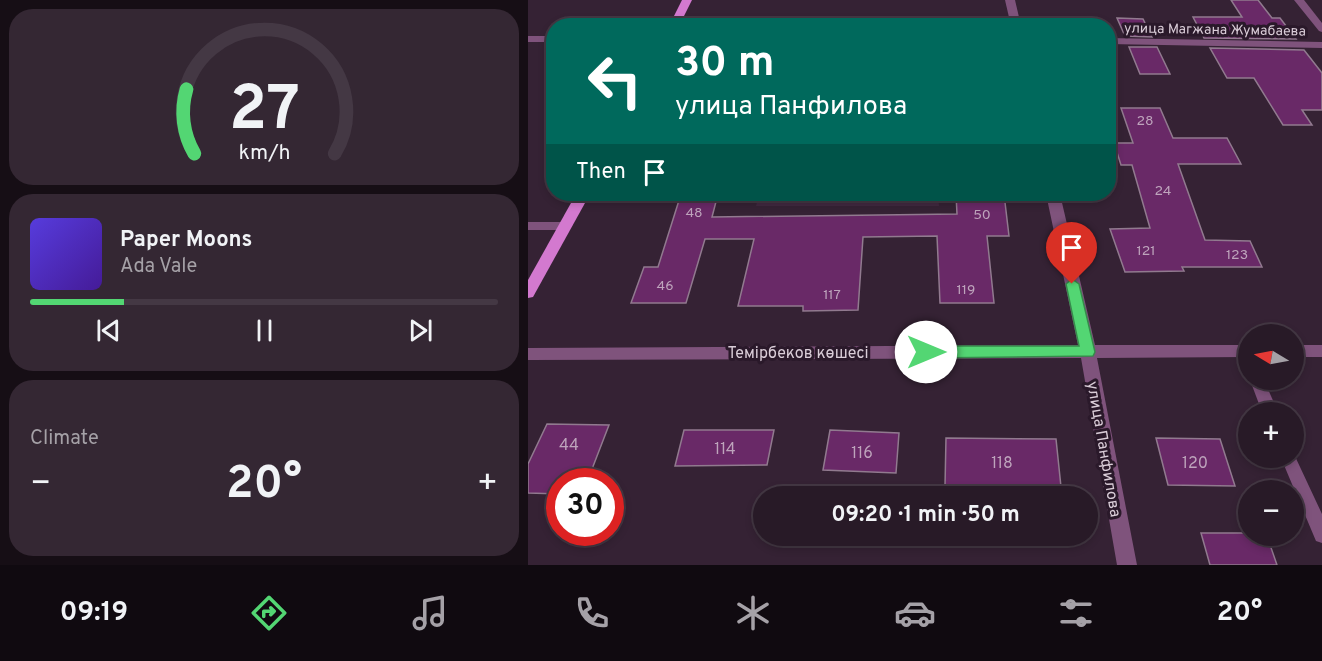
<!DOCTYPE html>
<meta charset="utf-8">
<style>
:root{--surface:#281a27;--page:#342733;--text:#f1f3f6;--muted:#a5a1a7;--line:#443844;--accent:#53d673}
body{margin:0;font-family:Overpass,sans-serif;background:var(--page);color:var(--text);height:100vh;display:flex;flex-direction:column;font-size:22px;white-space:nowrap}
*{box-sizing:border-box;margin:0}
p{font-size:20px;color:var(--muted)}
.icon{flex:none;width:33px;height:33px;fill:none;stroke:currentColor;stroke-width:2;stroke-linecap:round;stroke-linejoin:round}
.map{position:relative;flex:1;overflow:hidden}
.details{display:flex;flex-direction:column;gap:9px;padding:9px;background:#160e15;width:528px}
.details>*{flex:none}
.top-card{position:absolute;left:18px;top:18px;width:570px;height:183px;border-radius:24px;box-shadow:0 3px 9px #0003,0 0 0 2px var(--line);background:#00695c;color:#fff;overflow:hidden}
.needle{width:39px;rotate:280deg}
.tools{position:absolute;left:710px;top:324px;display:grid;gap:12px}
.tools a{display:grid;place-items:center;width:66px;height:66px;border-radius:50%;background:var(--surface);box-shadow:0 3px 9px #0003,0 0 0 2px var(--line);font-size:30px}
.speed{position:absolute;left:18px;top:468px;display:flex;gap:12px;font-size:30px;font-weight:700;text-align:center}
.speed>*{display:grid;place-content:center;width:78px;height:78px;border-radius:50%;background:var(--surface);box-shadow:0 3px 9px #0003,0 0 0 2px var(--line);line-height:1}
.speed .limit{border:9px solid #d22;background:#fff;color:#111}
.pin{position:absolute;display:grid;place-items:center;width:51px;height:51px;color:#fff;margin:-62px -26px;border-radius:50% 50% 50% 0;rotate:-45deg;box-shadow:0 0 6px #0007}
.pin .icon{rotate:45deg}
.me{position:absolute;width:66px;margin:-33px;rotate:90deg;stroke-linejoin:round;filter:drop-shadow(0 0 4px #0008)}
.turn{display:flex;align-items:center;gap:21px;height:126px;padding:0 30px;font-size:27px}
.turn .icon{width:78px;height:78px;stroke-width:2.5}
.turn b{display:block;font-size:42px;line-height:51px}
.then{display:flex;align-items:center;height:57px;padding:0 30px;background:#0003;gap:12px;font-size:22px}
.big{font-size:45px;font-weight:700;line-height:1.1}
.details .card{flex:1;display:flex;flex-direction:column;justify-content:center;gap:9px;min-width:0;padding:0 21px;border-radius:24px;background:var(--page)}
.details .dial{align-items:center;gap:0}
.dial svg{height:156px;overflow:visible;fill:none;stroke:var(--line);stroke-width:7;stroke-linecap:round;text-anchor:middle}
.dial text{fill:var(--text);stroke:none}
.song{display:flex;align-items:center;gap:18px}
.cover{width:72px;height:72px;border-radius:9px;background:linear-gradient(135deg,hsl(250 70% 55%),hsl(260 70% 35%))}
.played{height:6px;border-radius:3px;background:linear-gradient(90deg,var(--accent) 20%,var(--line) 20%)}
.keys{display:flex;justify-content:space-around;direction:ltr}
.heat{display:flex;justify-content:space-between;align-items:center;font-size:33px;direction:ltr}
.trip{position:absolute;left:225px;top:486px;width:345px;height:60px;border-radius:30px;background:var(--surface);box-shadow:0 3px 9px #0003,0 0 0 2px var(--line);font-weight:700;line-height:60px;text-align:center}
.menu{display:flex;height:96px;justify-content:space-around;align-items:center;background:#100a10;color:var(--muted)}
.menu .icon{width:42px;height:42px}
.menu .on{color:var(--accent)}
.menu b{font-size:27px;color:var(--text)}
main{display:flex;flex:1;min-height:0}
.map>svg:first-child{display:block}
.built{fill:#412940}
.building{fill:#692967;stroke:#917a8f;stroke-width:1.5}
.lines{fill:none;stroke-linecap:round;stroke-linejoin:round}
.lane{fill:#7f537c;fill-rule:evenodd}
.street{fill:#7f537c;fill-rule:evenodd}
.primary{fill:#d379cf;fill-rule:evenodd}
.route{fill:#53d673;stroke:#368b4b;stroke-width:1.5}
.labels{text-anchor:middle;stroke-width:6;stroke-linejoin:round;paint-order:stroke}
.far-street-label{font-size:14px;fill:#dacdd8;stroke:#2a192a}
.number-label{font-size:14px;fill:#bea4bc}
.street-label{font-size:16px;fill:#dacdd8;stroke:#2a192a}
.near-number-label{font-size:16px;fill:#bea4bc}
</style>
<main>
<section class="details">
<div class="card dial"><svg viewBox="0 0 100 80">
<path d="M14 69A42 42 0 1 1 86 69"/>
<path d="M14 69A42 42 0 0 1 10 36" stroke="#53d673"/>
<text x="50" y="56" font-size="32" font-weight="700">27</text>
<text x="50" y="72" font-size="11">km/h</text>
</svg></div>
<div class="card">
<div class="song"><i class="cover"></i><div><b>Paper Moons</b><p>Ada Vale</p></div></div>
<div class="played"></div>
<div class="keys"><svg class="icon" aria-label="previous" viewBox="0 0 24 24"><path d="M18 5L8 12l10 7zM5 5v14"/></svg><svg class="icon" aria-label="pause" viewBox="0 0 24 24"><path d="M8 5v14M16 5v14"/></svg><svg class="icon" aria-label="next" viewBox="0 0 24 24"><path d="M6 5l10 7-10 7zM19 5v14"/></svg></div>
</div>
<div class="card"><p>Climate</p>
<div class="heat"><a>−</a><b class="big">20°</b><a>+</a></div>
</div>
</section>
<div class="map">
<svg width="794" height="565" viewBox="0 0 794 565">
<rect width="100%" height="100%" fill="#352234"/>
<path class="built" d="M 231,194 L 410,194 L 411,206 L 228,206 Z"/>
<g class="building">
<path d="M 703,0 L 730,0 L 744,18 L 752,18 L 768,39 L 676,38 L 665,17 L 714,17 Z"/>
<path d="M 589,18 L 615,19 L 624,37 L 597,36 Z"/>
<path d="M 601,47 L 629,47 L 642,74 L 612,74 Z"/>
<path d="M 682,48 L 776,50 L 794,73 L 794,110 L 774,110 L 784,125 L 755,125 L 726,78 L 699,78 Z"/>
<path d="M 593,108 L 632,108 L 645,138 L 699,138 L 713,164 L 650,164 L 677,240 L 722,241 L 734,267 L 654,267 L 656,271 L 597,272 L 582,229 L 622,228 L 604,165 L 593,165 L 586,143 L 605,143 Z"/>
<path d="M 153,194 L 190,194 L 184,217 L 429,214 L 428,194 L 476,194 L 481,236 L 459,236 L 466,303 L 412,303 L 409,236 L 335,237 L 330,310 L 275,311 L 275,306 L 210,306 L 226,239 L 177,239 L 158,303 L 103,303 L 116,267 L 130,267 Z"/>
<path d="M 19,424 L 81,425 L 59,482 L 32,482 L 32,494 L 0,493 L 0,464 Z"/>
<path d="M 156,430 L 246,430 L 239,465 L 147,466 Z"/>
<path d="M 302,430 L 371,433 L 368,473 L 295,470 Z"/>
<path d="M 418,438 L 528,439 L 533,487 L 417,486 Z"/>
<path d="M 628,438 L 692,439 L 707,486 L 640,485 Z"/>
<path d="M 673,533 L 720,533 L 720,536 L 739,536 L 749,565 L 682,565 Z"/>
</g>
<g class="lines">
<g class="lane">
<path d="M 247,194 L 380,195 L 400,194 L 381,203 L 268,202 L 249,197 Z"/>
<path d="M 0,222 L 37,222 L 43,226 L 37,230 L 0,230 Z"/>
<path d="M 722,380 L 736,380 L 750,412 L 734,412 Z"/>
<path d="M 765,452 L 794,514 L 794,543 L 788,541 L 753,458 L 765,458 Z"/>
</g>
<g class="street">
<path d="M 477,0 L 487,0 L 493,26 L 483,26 Z"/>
<path d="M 766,0 L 776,0 L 794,23 L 794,32 L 791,31 Z"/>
<rect x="0" y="36" width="26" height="6"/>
<path d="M 580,38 L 794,42 L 794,48 L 580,44 Z"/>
<path d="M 518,194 L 532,194 L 567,345 L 720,345 L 720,357 L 569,358 L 609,565 L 589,565 L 553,358 L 0,360 L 0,348 L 550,345 Z"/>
<rect x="765" y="345" width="29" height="12"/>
</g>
<g class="primary">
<path d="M 154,0 L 164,0 L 151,26 L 141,26 Z"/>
<path d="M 48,194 L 62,194 L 5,297 L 0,298 L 0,280 Z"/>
</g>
</g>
<path class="route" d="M 544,279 L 551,284 L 567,352 L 565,356 L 398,358 L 393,356 L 391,352 L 393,348 L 398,346 L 551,346 L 538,284 Z"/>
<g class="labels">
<g class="far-street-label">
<text transform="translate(687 29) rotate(1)" y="5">улица Магжана Жумабаева</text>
</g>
<g class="number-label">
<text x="617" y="125">28</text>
<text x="635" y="195">24</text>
<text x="166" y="217">48</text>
<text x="454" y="219">50</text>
<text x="618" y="255">121</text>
<text x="709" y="259">123</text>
<text x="137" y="290">46</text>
<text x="438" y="294">119</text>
<text x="304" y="299">117</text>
</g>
<g class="street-label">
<text x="270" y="358">Темірбеков көшесі</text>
<text transform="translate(577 449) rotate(80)" y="6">улица Панфилова</text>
</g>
<g class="near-number-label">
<text x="41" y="450">44</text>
<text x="197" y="454">114</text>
<text x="334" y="458">116</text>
<text x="474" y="468">118</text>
<text x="667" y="468">120</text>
</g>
</g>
</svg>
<div class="tools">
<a><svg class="needle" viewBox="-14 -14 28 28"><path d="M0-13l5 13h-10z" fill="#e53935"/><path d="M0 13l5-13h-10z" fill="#a5a1a7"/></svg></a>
<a>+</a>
<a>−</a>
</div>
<div class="speed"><div class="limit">30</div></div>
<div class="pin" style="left:544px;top:284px;background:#d93025"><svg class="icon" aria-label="arrive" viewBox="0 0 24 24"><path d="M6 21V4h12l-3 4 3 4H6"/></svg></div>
<svg class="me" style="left:398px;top:352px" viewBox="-20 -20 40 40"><circle r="19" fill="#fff"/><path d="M0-13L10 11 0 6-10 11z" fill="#53d673"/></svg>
<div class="trip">09:20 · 1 min · 50 m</div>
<div class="top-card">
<div class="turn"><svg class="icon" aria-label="left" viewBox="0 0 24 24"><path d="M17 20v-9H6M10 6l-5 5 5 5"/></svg><div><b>30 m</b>улица Панфилова</div></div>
<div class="then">Then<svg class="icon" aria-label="arrive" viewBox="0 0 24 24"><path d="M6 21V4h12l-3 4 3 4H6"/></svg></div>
</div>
</div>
</main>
<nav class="menu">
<b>09:19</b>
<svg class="icon on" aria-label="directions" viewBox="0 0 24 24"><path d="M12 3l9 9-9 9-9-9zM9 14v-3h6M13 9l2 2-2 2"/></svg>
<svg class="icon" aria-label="music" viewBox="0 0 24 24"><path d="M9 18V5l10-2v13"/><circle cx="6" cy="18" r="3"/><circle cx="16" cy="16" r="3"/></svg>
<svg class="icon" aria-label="phone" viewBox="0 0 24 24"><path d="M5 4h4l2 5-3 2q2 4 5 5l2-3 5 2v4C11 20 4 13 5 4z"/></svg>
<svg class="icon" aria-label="climate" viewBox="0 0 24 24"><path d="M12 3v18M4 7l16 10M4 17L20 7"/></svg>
<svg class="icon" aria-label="car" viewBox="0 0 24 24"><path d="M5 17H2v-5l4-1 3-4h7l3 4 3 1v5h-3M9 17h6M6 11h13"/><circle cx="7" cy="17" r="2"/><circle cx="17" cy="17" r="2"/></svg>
<svg class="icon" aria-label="filters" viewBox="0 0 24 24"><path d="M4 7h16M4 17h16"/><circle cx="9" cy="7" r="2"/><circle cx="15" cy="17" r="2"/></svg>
<b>20°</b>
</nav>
